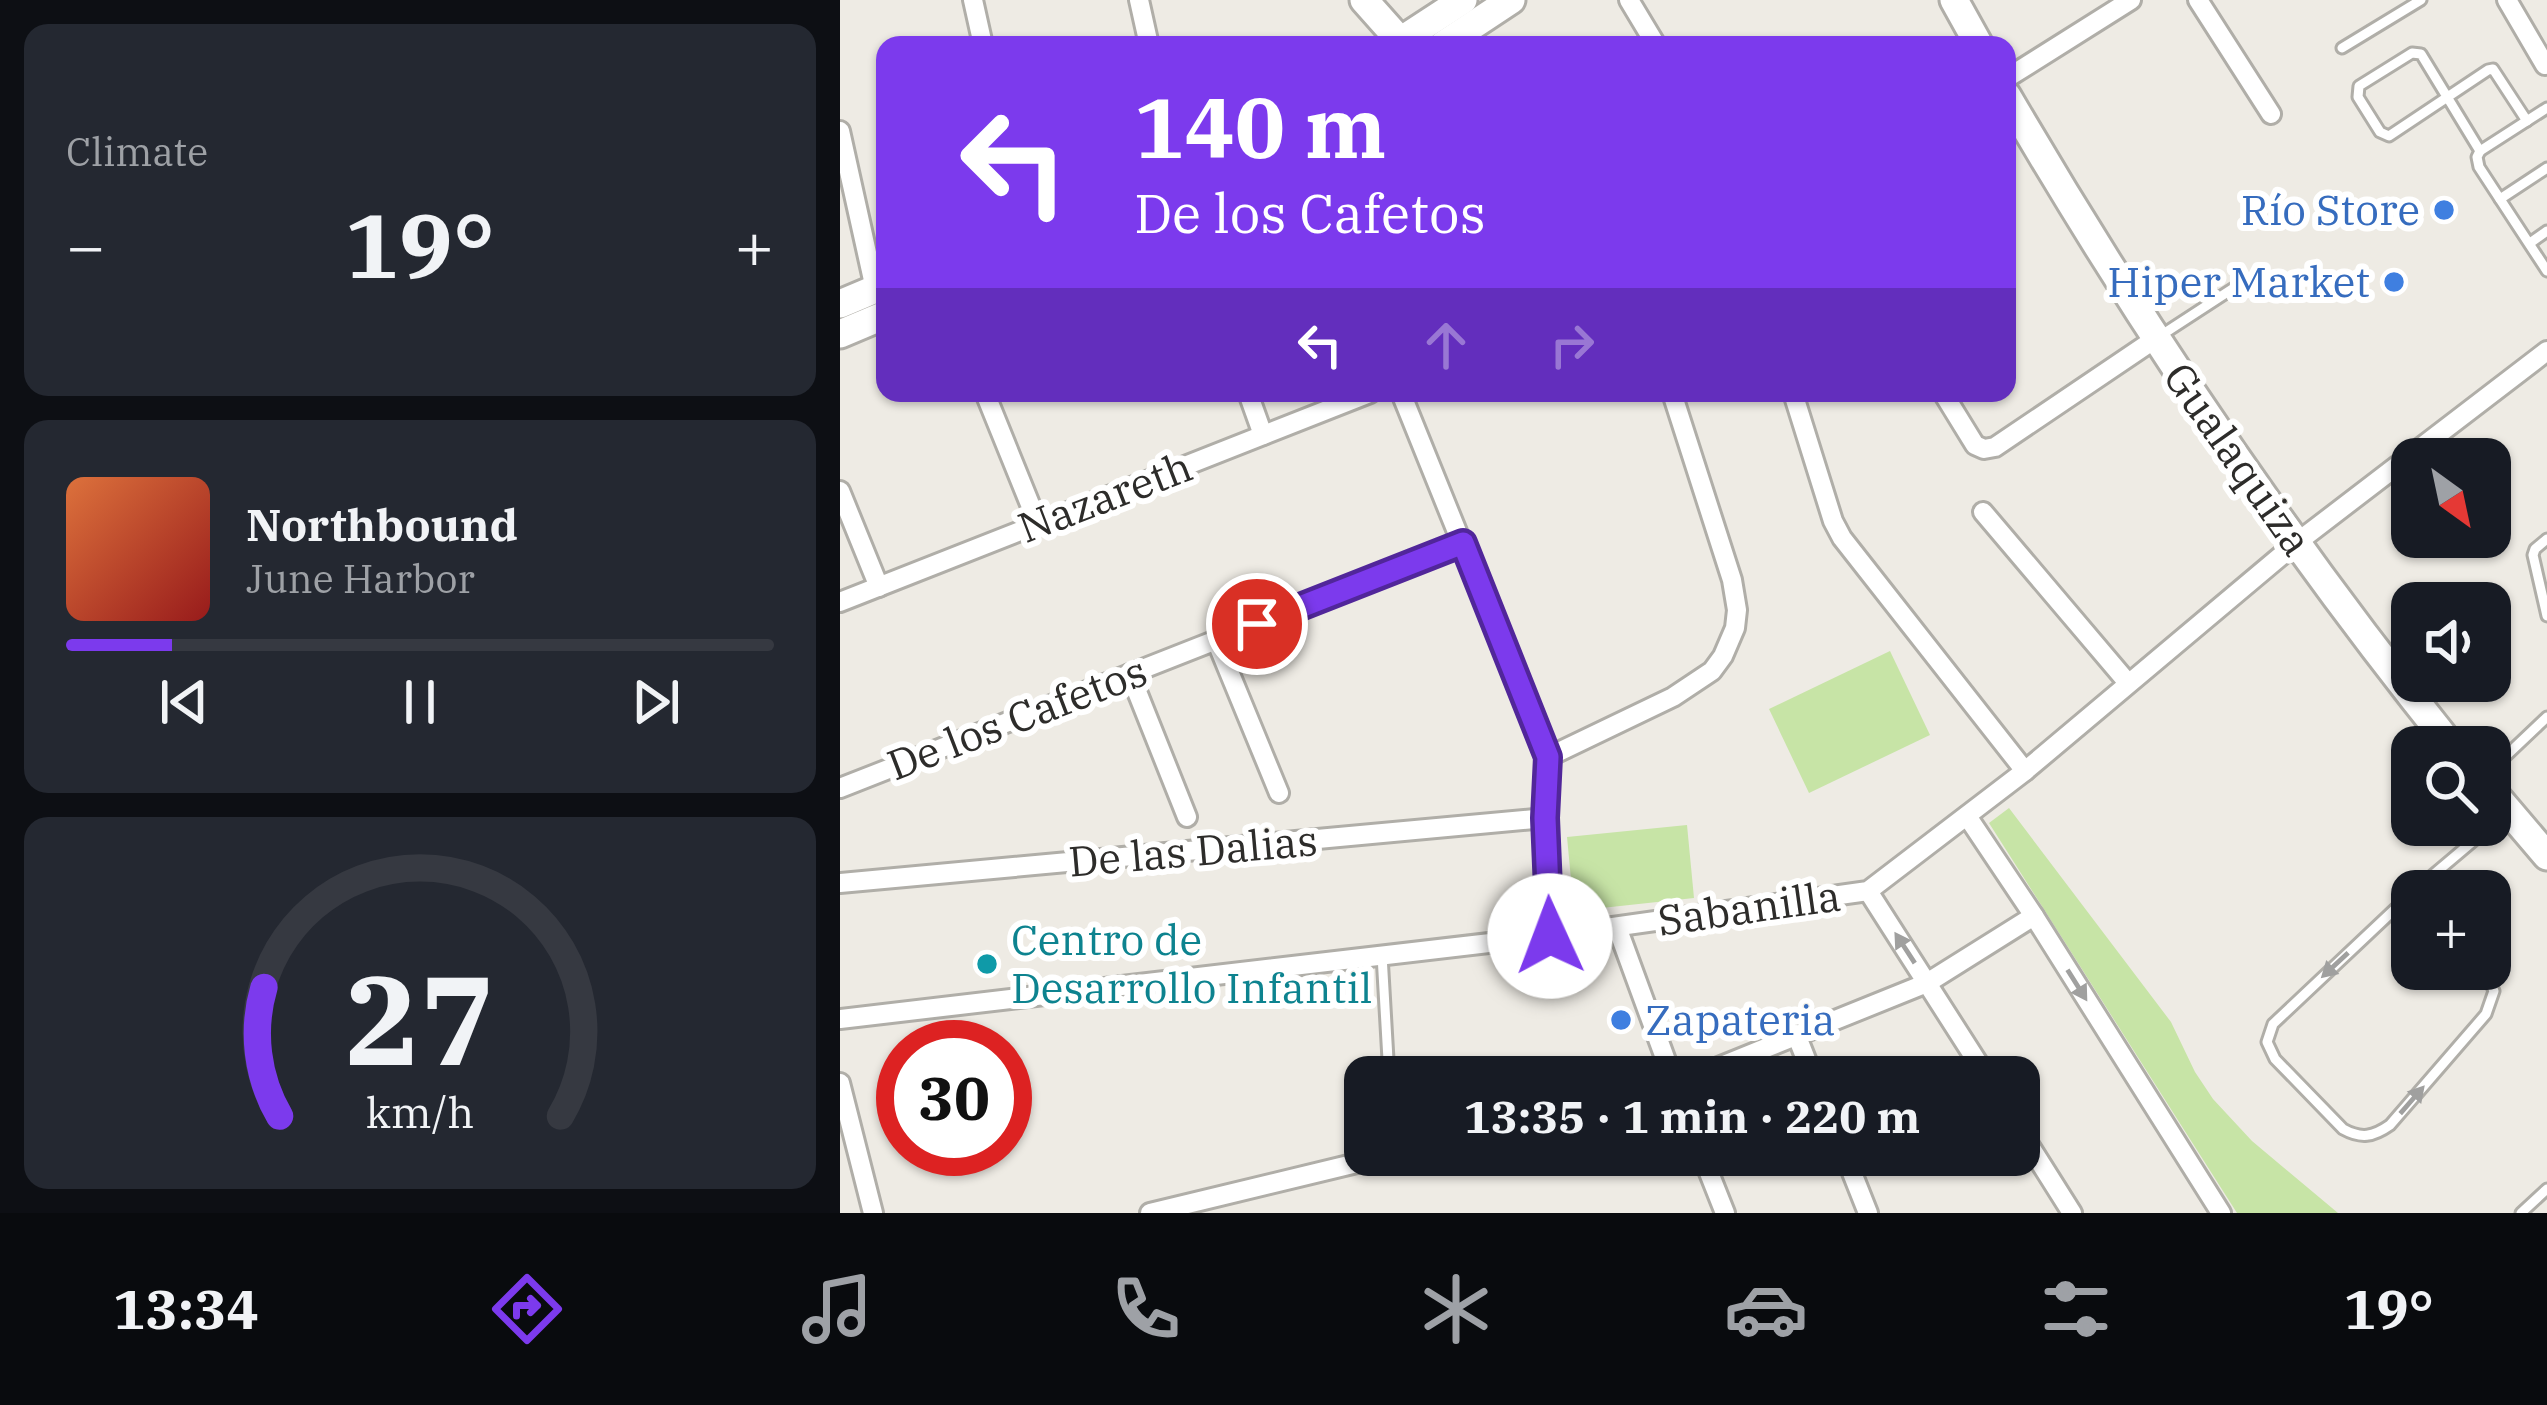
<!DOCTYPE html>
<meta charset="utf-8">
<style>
:root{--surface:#171b24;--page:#242831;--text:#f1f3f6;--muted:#9ea1a6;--line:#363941;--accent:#7c3aed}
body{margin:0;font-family:"IBM Plex Serif",serif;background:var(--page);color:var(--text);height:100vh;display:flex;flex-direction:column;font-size:45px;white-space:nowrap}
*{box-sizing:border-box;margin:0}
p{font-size:39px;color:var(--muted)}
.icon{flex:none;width:66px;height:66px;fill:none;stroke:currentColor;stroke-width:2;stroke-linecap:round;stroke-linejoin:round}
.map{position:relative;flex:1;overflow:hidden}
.side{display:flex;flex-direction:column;gap:24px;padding:24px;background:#0d0f14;width:840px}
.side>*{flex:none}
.banner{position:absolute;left:36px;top:36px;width:1140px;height:366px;border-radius:24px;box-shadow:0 3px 9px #0004;background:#7c3aed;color:#fff;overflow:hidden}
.needle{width:78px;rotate:147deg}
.controls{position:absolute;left:1551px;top:438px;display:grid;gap:24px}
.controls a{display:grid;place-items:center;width:120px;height:120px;border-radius:24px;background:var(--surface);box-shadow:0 3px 9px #0004;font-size:60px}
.speed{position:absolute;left:36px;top:1020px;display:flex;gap:24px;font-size:60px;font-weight:700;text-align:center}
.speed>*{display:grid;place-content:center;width:156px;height:156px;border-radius:50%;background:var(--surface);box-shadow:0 3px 9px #0004;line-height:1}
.speed .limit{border:18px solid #d22;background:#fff;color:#111}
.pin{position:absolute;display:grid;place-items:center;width:102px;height:102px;color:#fff;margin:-51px;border:6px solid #fff;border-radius:50%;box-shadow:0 3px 12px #0007}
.me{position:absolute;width:132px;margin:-66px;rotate:358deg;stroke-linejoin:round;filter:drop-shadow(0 0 9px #0008)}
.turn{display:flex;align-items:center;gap:42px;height:252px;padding:0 60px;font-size:54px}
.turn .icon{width:156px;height:156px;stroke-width:2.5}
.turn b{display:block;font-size:84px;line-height:102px}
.lanes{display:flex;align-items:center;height:114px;padding:0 60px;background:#0003;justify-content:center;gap:60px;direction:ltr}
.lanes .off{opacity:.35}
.big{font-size:90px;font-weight:700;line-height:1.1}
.side .widget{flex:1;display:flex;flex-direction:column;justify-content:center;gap:18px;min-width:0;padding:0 42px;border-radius:24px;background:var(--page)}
.side .dial{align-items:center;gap:0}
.dial svg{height:312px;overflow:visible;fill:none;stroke:var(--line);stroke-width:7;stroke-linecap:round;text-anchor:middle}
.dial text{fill:var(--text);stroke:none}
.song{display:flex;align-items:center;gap:36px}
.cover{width:144px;height:144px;border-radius:18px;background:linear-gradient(135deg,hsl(20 70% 55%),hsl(0 70% 35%))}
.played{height:12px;border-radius:6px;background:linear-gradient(90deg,var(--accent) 15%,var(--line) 15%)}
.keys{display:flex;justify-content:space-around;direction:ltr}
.heat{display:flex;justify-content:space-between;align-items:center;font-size:66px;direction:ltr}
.trip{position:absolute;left:504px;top:1056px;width:696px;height:120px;border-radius:24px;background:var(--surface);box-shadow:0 3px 9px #0004;font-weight:700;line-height:120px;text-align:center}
.menu{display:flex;height:192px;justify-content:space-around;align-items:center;background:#090b0e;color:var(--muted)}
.menu .icon{width:84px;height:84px}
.menu .selected{color:var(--accent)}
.menu b{font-size:54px;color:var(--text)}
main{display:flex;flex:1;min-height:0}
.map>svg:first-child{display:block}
.green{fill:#c7e4a6}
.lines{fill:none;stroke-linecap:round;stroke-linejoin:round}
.lane-casing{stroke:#b0aea8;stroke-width:15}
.street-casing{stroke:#b0aea8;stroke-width:24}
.secondary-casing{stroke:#b0aea8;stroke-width:33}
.lane{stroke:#fff;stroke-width:9}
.street{stroke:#fff;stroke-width:18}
.secondary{stroke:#fff;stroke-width:27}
.oneway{fill:#a0a09f}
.route-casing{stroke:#51269a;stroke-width:30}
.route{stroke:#7c3aed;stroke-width:21}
.shop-dot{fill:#3f7fe0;stroke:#fff;stroke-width:4.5}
.culture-dot{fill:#0f9aa8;stroke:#fff;stroke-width:4.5}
.labels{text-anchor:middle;stroke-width:12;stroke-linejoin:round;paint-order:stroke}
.shop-label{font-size:42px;fill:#366cbe;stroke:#fff;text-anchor:end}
.street-label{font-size:42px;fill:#2d2c2a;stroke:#fff}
.culture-label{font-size:42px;fill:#0d838f;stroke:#fff;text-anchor:start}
</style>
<main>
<section class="side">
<div class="widget"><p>Climate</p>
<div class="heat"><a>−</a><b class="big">19°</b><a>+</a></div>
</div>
<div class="widget">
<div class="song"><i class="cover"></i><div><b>Northbound</b><p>June Harbor</p></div></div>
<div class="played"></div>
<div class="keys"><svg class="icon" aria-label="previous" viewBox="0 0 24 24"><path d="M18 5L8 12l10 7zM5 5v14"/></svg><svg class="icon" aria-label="pause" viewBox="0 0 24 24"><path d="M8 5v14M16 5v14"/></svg><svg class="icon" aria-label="next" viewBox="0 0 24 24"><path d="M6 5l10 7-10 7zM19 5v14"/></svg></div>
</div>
<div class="widget dial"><svg viewBox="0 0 100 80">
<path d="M14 69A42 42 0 1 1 86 69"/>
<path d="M14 69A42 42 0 0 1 10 36" stroke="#7c3aed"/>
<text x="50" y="56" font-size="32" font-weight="700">27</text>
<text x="50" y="72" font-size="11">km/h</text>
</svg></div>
</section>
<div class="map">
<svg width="1707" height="1213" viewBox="0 0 1707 1213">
<rect width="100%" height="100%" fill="#eeebe4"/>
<g class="green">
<path d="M 1050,651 L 1090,735 L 969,793 L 929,709 Z"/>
<path d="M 1169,808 L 1331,1022 L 1355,1072 L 1373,1099 L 1412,1141 L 1498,1213 L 1397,1213 L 1149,823 Z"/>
<path d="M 847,825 L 854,898 L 734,911 L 727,837 Z"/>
</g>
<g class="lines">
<g class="lane-casing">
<g id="lane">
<path d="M 1502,48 L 1581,0"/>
<path d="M 1687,121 L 1653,69 L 1648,70 L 1549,136 L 1540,132 L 1518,97 L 1519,86 L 1572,53 L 1581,54 L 1640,151 L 1637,157 L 1639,167 L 1707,271"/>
<path d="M 1640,151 L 1707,108"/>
<path d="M 1660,199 L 1707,168"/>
<path d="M 1690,243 L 1707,231"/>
<path d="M 1320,336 L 1406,280"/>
<path d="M 1707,539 L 1695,549 L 1693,555 L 1707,616"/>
<path d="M 1650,771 L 1707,717"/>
<path d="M 1574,891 L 1664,815"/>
<path d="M 1572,893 L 1433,1024 L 1427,1042 L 1435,1059 L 1503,1129 C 1521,1139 1533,1137 1550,1125 L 1646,1014 L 1654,991 L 1644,969"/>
<path d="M 542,955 L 549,1077"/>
<path d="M 1681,1213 L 1707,1189"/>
</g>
</g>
<g class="street-casing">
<g id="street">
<path d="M 133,0 L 143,45"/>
<path d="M 299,0 L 309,45"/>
<path d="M 789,0 L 816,45"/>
<path d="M 1358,0 L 1431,114"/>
<path d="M 1667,0 L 1705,65"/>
<path d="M 1167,78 L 1291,0"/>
<path d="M 0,131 L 35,289"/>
<path d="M 145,393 L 198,524"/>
<path d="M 408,393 L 423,435"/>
<path d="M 561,393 L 708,757 L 705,818 L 709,936"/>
<path d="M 953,393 L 993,521 L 1002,538 L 1185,771"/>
<path d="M 1103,393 L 1135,445 L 1144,449 L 1155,447 L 1315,339"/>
<path d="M 0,491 L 39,587"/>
<path d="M 1143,512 L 1288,683"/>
<path d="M 0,602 L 530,393"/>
<path d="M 376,640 L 439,793"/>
<path d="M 290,674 L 347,817"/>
<path d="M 708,757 L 833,697 L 872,671 L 883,656 L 895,628 L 897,610 L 892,580 L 832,393"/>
<path d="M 0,788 L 623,543"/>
<path d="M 1127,816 L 1194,916 L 1381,1213"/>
<path d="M 0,883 L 705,818"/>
<path d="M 1028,891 L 1147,1077"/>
<path d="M 777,927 L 832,1077"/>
<path d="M 0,1019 L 709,936 L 1028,891 L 1185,771 L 1455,544 L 1707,351"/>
<path d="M 956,1034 L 973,1077"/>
<path d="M 854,1077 L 1087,983 L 1194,916"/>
<path d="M 0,1083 L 33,1213"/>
<path d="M 1179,1129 L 1232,1213"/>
<path d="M 862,1155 L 885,1213"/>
<path d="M 1005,1155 L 1028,1213"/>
<path d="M 310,1213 L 550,1155"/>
</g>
</g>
<g class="secondary-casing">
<g id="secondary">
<path d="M 524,0 L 564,45"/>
<path d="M 1114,0 L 1139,45"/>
<path d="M 554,45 L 623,0"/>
<path d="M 603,45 L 671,0"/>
<path d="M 1167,96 C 1300,324 1447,542 1612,747"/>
<path d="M 0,304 L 45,285"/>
<path d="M 0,334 L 45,315"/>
<path d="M 1650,789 L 1707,856"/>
</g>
</g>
<use href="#lane" class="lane"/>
<use href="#street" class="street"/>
<use href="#secondary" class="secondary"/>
</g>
<defs><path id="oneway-solid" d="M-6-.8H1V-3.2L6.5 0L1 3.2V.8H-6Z" transform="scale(3)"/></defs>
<g class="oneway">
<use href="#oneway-solid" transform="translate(1065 948) rotate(-123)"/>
<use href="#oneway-solid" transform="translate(1495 965) rotate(137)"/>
<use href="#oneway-solid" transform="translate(1237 985) rotate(58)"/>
<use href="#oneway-solid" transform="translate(1572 1100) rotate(-49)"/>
</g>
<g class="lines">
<g class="route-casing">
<path id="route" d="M 417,624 L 623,543 L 708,757 L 705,818 L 710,936"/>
</g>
<use href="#route" class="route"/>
</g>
<g class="shop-dot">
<circle cx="1604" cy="210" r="12"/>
<circle cx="1554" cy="282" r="12"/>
<circle cx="781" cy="1020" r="12"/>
</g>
<circle class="culture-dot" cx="147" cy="964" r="12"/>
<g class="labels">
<g class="shop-label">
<text x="1580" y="225">Río Store</text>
<text x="1530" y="297">Hiper Market</text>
<text x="805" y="1035" text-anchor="start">Zapateria</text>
</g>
<g class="street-label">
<text transform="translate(1398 459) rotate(55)" y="15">Gualaquiza</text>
<text transform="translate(265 497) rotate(-21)" y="15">Nazareth</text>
<text transform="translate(177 718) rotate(-21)" y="15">De los Cafetos</text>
<text transform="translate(353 851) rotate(-5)" y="15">De las Dalias</text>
<text transform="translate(909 908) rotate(-8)" y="15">Sabanilla</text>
</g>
<g class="culture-label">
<text x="171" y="955">Centro de<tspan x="171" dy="48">Desarrollo Infantil</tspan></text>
</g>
</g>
</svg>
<div class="controls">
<a><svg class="needle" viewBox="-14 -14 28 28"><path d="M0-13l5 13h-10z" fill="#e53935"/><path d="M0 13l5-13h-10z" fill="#9ea1a6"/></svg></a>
<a><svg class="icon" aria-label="sound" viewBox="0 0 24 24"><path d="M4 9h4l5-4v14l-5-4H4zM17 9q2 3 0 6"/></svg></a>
<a><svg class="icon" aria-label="search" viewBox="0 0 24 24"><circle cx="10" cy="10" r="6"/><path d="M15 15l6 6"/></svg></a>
<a>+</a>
</div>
<div class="speed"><div class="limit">30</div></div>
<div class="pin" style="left:417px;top:624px;background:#d93025"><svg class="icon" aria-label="arrive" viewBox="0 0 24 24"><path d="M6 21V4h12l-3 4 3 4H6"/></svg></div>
<svg class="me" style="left:710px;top:936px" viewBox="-20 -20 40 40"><circle r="19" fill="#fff"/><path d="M0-13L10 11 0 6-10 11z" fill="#7c3aed"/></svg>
<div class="trip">13:35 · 1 min · 220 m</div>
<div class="banner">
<div class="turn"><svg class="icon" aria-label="left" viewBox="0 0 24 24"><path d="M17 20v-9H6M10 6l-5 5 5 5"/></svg><div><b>140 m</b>De los Cafetos</div></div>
<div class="lanes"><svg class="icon" aria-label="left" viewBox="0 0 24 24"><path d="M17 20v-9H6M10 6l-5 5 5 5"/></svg><svg class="icon off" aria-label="ahead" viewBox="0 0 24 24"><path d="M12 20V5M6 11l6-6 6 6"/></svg><svg class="icon off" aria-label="right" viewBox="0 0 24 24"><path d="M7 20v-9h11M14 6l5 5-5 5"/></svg></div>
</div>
</div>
</main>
<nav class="menu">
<b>13:34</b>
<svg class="icon selected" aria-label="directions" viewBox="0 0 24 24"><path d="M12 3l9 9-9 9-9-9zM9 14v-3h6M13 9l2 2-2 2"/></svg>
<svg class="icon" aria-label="music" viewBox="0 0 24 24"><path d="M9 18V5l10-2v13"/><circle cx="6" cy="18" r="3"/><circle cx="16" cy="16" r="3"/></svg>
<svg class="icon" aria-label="phone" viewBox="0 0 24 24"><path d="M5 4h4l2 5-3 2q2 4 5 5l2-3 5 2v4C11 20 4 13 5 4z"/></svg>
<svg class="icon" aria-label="climate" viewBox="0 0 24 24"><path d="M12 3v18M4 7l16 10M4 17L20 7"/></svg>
<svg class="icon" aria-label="car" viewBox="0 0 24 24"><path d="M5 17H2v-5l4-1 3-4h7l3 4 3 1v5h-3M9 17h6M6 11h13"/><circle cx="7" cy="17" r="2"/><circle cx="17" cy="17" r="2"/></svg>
<svg class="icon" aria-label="filters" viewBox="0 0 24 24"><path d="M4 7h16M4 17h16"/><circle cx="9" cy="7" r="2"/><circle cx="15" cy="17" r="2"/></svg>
<b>19°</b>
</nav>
